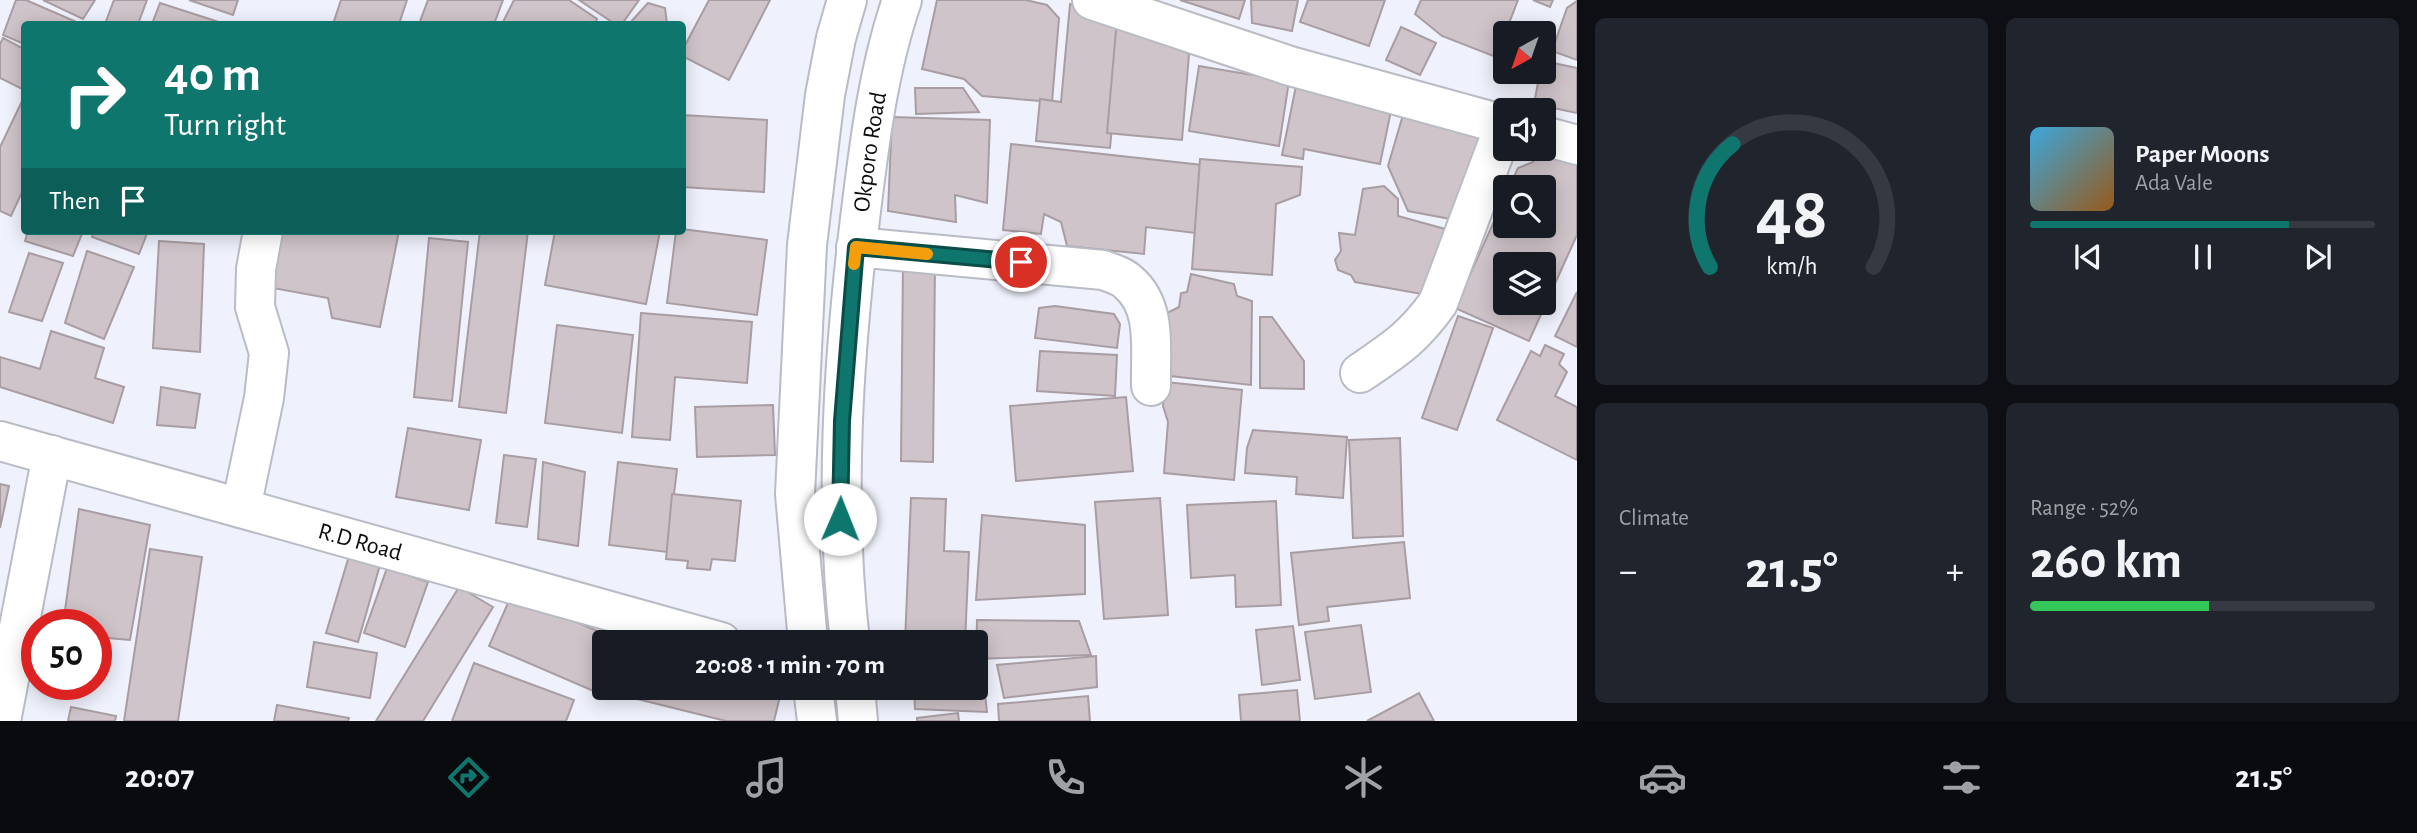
<!DOCTYPE html>
<meta charset="utf-8">
<style>
:root{--surface:#171b24;--page:#20242c;--text:#f1f3f6;--muted:#9ea1a6;--line:#363941;--accent:#0f766e}
body{margin:0;font-family:"Alegreya Sans",sans-serif;background:var(--page);color:var(--text);height:100vh;display:flex;flex-direction:column;font-size:26px;white-space:nowrap}
*{box-sizing:border-box;margin:0}
p{font-size:23px;color:var(--muted)}
.icon{flex:none;width:38px;height:38px;fill:none;stroke:currentColor;stroke-width:2;stroke-linecap:round;stroke-linejoin:round}
.map{position:relative;flex:1;overflow:hidden}
.sheet{display:flex;flex-direction:column;gap:18px;padding:18px;background:#0d0f14;width:840px}
.sheet>*{flex:none}
.top-card{position:absolute;left:21px;top:21px;width:665px;height:214px;border-radius:7px;box-shadow:0 4px 18px #0003;background:#0f766e;color:#fff;overflow:hidden}
.needle{width:46px;rotate:220deg}
.controls{position:absolute;left:1493px;top:21px;display:grid;gap:14px}
.controls a{display:grid;place-items:center;width:63px;height:63px;border-radius:7px;background:var(--surface);box-shadow:0 4px 18px #0003;font-size:35px}
.speed{position:absolute;left:21px;top:609px;display:flex;gap:14px;font-size:35px;font-weight:700;text-align:center}
.speed>*{display:grid;place-content:center;width:91px;height:91px;border-radius:50%;background:var(--surface);box-shadow:0 4px 18px #0003;line-height:1}
.speed .limit{border:10px solid #d22;background:#fff;color:#111}
.pin{position:absolute;display:grid;place-items:center;width:60px;height:60px;color:#fff;margin:-30px;border:4px solid #fff;border-radius:50%;box-shadow:0 2px 7px #0007}
.me{position:absolute;width:77px;margin:-38px;rotate:1deg;stroke-linejoin:round;filter:drop-shadow(0 0 5px #0008)}
.turn{display:flex;align-items:center;gap:24px;height:147px;padding:0 28px;font-size:32px}
.turn .icon{width:91px;height:91px;stroke-width:2.5}
.turn b{display:block;font-size:49px;line-height:60px}
.then{display:flex;align-items:center;height:66px;padding:0 28px;background:#0003;gap:14px;font-size:26px}
.big{font-size:52px;font-weight:700;line-height:1.1}
.sheet .tile{flex:1;display:flex;flex-direction:column;justify-content:center;gap:10px;min-width:0;padding:0 24px;border-radius:10px;background:var(--page)}
.sheet .dial{align-items:center;gap:0}
.dial svg{height:182px;overflow:visible;fill:none;stroke:var(--line);stroke-width:7;stroke-linecap:round;text-anchor:middle}
.dial text{fill:var(--text);stroke:none}
.song{display:flex;align-items:center;gap:21px}
.cover{width:84px;height:84px;border-radius:10px;background:linear-gradient(135deg,hsl(200 70% 55%),hsl(30 70% 35%))}
.played{height:7px;border-radius:4px;background:linear-gradient(90deg,var(--accent) 75%,var(--line) 75%)}
.keys{display:flex;justify-content:space-around;direction:ltr}
.heat{display:flex;justify-content:space-between;align-items:center;font-size:38px;direction:ltr}
.charge{height:10px;border-radius:5px;background:linear-gradient(90deg,#34c759 52%,var(--line) 0)}
.sheet .tiles{flex:1;display:grid;gap:18px;grid-template-columns:repeat(2,1fr)}
.trip{position:absolute;left:592px;top:630px;width:396px;height:70px;border-radius:7px;background:var(--surface);box-shadow:0 4px 18px #0003;font-weight:700;line-height:70px;text-align:center}
.menu{display:flex;height:112px;justify-content:space-around;align-items:center;background:#090b0e;color:var(--muted)}
.menu .icon{width:49px;height:49px}
.menu .active{color:var(--accent)}
.menu b{font-size:32px;color:var(--text)}
main{display:flex;flex:1;min-height:0}
.map>svg:first-child{display:block}
.building{fill:#cfc4c9;stroke:#a89da2;stroke-width:2;fill-rule:evenodd}
.lines{fill:none;stroke-linecap:round;stroke-linejoin:round}
.minor-casing{stroke:#b9bbc5;stroke-width:42}
.major-casing{stroke:#b9bbc5;stroke-width:42}
.minor{stroke:#fff;stroke-width:38}
.major{stroke:#fff;stroke-width:38}
.route-casing{stroke:#0a4d48;stroke-width:18}
.route{stroke:#0f766e;stroke-width:12}
.slow{stroke:#f59e0b;stroke-width:12}
.labels{text-anchor:middle;stroke-width:6;stroke-linejoin:round;paint-order:stroke}
.street-label{font-size:24px;fill:#0c0c0f;stroke:#fff}
</style>
<main>
<div class="map">
<svg width="1577" height="721" viewBox="0 0 1577 721">
<rect width="100%" height="100%" fill="#eff1fc"/>
<g class="building">
<path d="M 16,0 L 26,0 L 81,24 L 24,24 L 24,44 L 3,35 Z"/>
<path d="M 43,0 L 95,0 L 83,19 Z"/>
<path d="M 114,0 L 147,0 L 138,24 L 105,24 Z"/>
<path d="M 189,0 L 238,0 L 233,15 Z"/>
<path d="M 341,0 L 407,0 L 399,24 L 333,24 Z"/>
<path d="M 428,0 L 503,0 L 494,24 L 419,24 Z"/>
<path d="M 514,0 L 569,0 L 597,19 L 595,24 L 502,24 Z"/>
<path d="M 579,0 L 639,0 L 622,24 L 615,24 Z"/>
<path d="M 709,0 L 770,0 L 729,80 L 682,56 L 682,51 Z"/>
<path d="M 937,0 L 1026,0 L 1047,5 L 1059,18 L 1052,102 L 982,96 L 964,79 L 922,69 Z"/>
<path d="M 1180,0 L 1245,0 L 1239,19 Z"/>
<path d="M 1251,0 L 1298,0 L 1292,31 L 1252,23 Z"/>
<path d="M 1308,0 L 1385,0 L 1369,46 L 1300,22 Z"/>
<path d="M 1421,0 L 1518,0 L 1496,57 L 1442,36 L 1415,14 Z"/>
<path d="M 1533,0 L 1553,0 L 1550,7 Z"/>
<path d="M 1577,1 L 1577,60 L 1552,51 L 1567,8 Z"/>
<path d="M 160,3 L 225,24 L 152,24 Z"/>
<path d="M 648,3 L 665,8 L 667,24 L 629,24 Z"/>
<path d="M 1070,4 L 1123,9 L 1110,148 L 1036,141 L 1040,99 L 1061,102 Z"/>
<path d="M 1117,19 L 1189,54 L 1182,140 L 1107,133 Z"/>
<path d="M 1401,27 L 1436,43 L 1420,75 L 1386,60 Z"/>
<path d="M 3,38 L 24,49 L 24,90 L 0,78 L 0,44 Z"/>
<path d="M 1544,61 L 1577,68 L 1577,113 L 1534,104 L 1540,72 L 1544,72 Z"/>
<path d="M 1199,66 L 1289,81 L 1279,146 L 1189,131 Z"/>
<path d="M 1297,81 L 1393,101 L 1380,164 L 1304,149 L 1303,159 L 1282,155 Z"/>
<path d="M 915,88 L 963,88 L 979,112 L 916,114 Z"/>
<path d="M 24,97 L 24,188 L 11,216 L 0,211 L 0,147 Z"/>
<path d="M 1405,108 L 1488,133 L 1456,220 L 1408,211 L 1388,166 Z"/>
<path d="M 682,115 L 767,120 L 764,192 L 682,187 Z"/>
<path d="M 892,117 L 990,120 L 987,203 L 955,195 L 956,222 L 888,211 Z"/>
<path d="M 1011,144 L 1202,165 L 1195,233 L 1146,227 L 1144,254 L 1067,246 L 1061,222 L 1044,214 L 1041,234 L 1003,230 Z"/>
<path d="M 1539,149 L 1577,152 L 1577,235 L 1529,341 L 1455,308 L 1505,197 L 1505,226 L 1544,226 L 1544,187 L 1509,187 L 1518,168 L 1533,162 ZM 1505,264 L 1544,264 L 1544,303 L 1505,303 Z"/>
<path d="M 1200,159 L 1302,167 L 1300,195 L 1276,204 L 1272,275 L 1192,269 Z"/>
<path d="M 1384,186 L 1398,199 L 1398,216 L 1456,232 L 1427,295 L 1355,282 L 1351,275 L 1338,270 L 1335,260 L 1341,251 L 1339,233 L 1355,235 L 1363,189 Z"/>
<path d="M 682,229 L 767,240 L 757,315 L 667,303 L 676,231 L 682,231 Z"/>
<path d="M 28,231 L 83,231 L 73,256 L 25,241 Z"/>
<path d="M 94,231 L 148,231 L 139,254 L 92,237 Z"/>
<path d="M 273,231 L 399,231 L 380,327 L 332,318 L 328,298 L 262,286 Z"/>
<path d="M 480,231 L 528,231 L 506,413 L 459,407 Z"/>
<path d="M 555,231 L 660,231 L 646,304 L 545,285 Z"/>
<path d="M 429,238 L 468,242 L 452,401 L 414,397 Z"/>
<path d="M 159,241 L 204,244 L 200,352 L 153,348 Z"/>
<path d="M 87,251 L 134,267 L 104,339 L 65,323 Z"/>
<path d="M 29,253 L 63,263 L 42,321 L 9,312 Z"/>
<path d="M 903,263 L 935,263 L 933,462 L 901,461 Z"/>
<path d="M 1191,274 L 1234,284 L 1237,296 L 1252,301 L 1251,385 L 1161,375 L 1159,317 L 1179,307 L 1181,293 L 1187,292 Z"/>
<path d="M 1577,292 L 1577,347 L 1555,336 Z"/>
<path d="M 1055,306 L 1114,314 L 1120,324 L 1117,348 L 1035,338 L 1039,308 Z"/>
<path d="M 641,313 L 752,322 L 747,383 L 675,377 L 670,440 L 632,437 Z"/>
<path d="M 1458,316 L 1493,328 L 1457,430 L 1422,418 Z"/>
<path d="M 1260,317 L 1272,317 L 1304,361 L 1304,389 L 1260,388 Z"/>
<path d="M 557,325 L 633,335 L 622,433 L 545,423 Z"/>
<path d="M 51,331 L 104,348 L 95,378 L 124,387 L 113,423 L 0,387 L 0,357 L 40,369 Z"/>
<path d="M 1545,345 L 1564,354 L 1559,364 L 1567,372 L 1555,396 L 1577,407 L 1577,460 L 1497,420 L 1531,351 L 1540,356 Z"/>
<path d="M 1040,351 L 1117,355 L 1115,396 L 1037,391 Z"/>
<path d="M 1165,382 L 1242,390 L 1234,480 L 1164,473 L 1168,422 L 1163,406 Z"/>
<path d="M 161,387 L 200,394 L 195,428 L 157,425 Z"/>
<path d="M 1126,397 L 1133,471 L 1016,481 L 1010,406 Z"/>
<path d="M 773,405 L 775,455 L 697,457 L 695,407 Z"/>
<path d="M 408,428 L 481,440 L 469,510 L 396,497 Z"/>
<path d="M 1253,430 L 1347,437 L 1343,498 L 1296,494 L 1297,477 L 1245,473 L 1247,448 Z"/>
<path d="M 1400,438 L 1403,536 L 1353,538 L 1349,440 Z"/>
<path d="M 504,455 L 536,459 L 527,527 L 496,523 Z"/>
<path d="M 543,462 L 585,472 L 578,546 L 538,539 Z"/>
<path d="M 618,462 L 677,469 L 667,552 L 609,545 Z"/>
<path d="M 0,484 L 9,486 L 0,528 Z"/>
<path d="M 672,494 L 741,501 L 735,561 L 712,559 L 710,570 L 687,568 L 688,561 L 666,559 Z"/>
<path d="M 911,498 L 946,499 L 944,551 L 969,552 L 965,642 L 905,642 Z"/>
<path d="M 1160,498 L 1168,615 L 1104,619 L 1095,502 Z"/>
<path d="M 1276,501 L 1281,605 L 1236,607 L 1235,575 L 1191,578 L 1187,505 Z"/>
<path d="M 79,509 L 150,525 L 130,640 L 96,637 L 96,625 L 63,625 Z"/>
<path d="M 982,515 L 1085,525 L 1085,594 L 976,600 Z"/>
<path d="M 1404,542 L 1410,598 L 1327,607 L 1329,621 L 1299,625 L 1291,553 Z"/>
<path d="M 150,549 L 202,557 L 178,721 L 124,721 Z"/>
<path d="M 349,556 L 380,565 L 358,642 L 326,633 Z"/>
<path d="M 387,568 L 428,582 L 405,647 L 364,633 Z"/>
<path d="M 459,587 L 493,607 L 423,721 L 376,721 Z"/>
<path d="M 512,594 L 620,641 L 604,642 L 604,679 L 598,693 L 489,646 Z"/>
<path d="M 977,620 L 1079,621 L 1091,655 L 976,659 Z"/>
<path d="M 1361,625 L 1371,692 L 1315,699 L 1305,632 Z"/>
<path d="M 1293,626 L 1300,680 L 1262,685 L 1256,630 Z"/>
<path d="M 627,634 L 660,642 L 625,642 Z"/>
<path d="M 314,642 L 377,653 L 370,698 L 307,687 Z"/>
<path d="M 1096,656 L 1097,687 L 1004,698 L 997,665 Z"/>
<path d="M 474,663 L 574,700 L 566,721 L 452,721 Z"/>
<path d="M 975,668 L 982,668 L 987,712 L 915,709 L 914,688 L 975,688 Z"/>
<path d="M 614,688 L 782,688 L 774,721 L 726,721 L 613,693 Z"/>
<path d="M 1297,690 L 1300,721 L 1241,721 L 1239,695 Z"/>
<path d="M 1419,693 L 1434,721 L 1367,721 Z"/>
<path d="M 1088,696 L 1090,721 L 999,721 L 998,704 Z"/>
<path d="M 277,705 L 349,718 L 348,721 L 274,721 Z"/>
<path d="M 71,707 L 116,716 L 115,721 L 68,721 Z"/>
<path d="M 958,713 L 959,721 L 917,721 L 917,718 Z"/>
</g>
<g class="lines">
<g class="minor-casing">
<g id="minor">
<path d="M 1092,0 L 1290,66 L 1505,125"/>
<path d="M 1544,136 L 1577,145"/>
<path d="M 856,247 L 1103,270 C 1111,273 1122,276 1128,282 C 1158,307 1150,350 1151,386"/>
<path d="M 1360,373 C 1395,349 1413,338 1438,303 L 1505,124"/>
<path id="s1" d="M 0,441 L 721,642"/>
<path d="M 241,508 L 264,398 L 269,353 L 255,307 L 256,269 L 263,231"/>
<path d="M 1,721 L 52,455"/>
</g>
</g>
<g class="major-casing">
<g id="major">
<path d="M 808,642 L 795,494 L 807,245 L 825,95 L 836,38 L 847,0"/>
<path id="s2" d="M 850,642 C 834,501 843,360 860,219 C 869,145 878,70 902,0"/>
<path d="M 813,688 L 817,721"/>
<path d="M 855,688 L 858,721"/>
</g>
</g>
<use href="#minor" class="minor"/>
<use href="#major" class="major"/>
</g>
<g class="lines">
<g class="route-casing">
<path id="route" d="M 840,519 L 842,421 L 856,247 L 1021,262"/>
</g>
<use href="#route" class="route"/>
<path class="slow" d="M 854,264 L 856,247 L 927,254"/>
</g>
<g class="labels">
<g class="street-label">
<text dy="8" stroke="none"><textPath href="#s2" startOffset="492">Okporo Road</textPath></text>
<text dy="8" stroke="none"><textPath href="#s1" startOffset="374">R.D Road</textPath></text>
</g>
</g>
</svg>
<div class="controls">
<a><svg class="needle" viewBox="-14 -14 28 28"><path d="M0-13l5 13h-10z" fill="#e53935"/><path d="M0 13l5-13h-10z" fill="#9ea1a6"/></svg></a>
<a><svg class="icon" aria-label="sound" viewBox="0 0 24 24"><path d="M4 9h4l5-4v14l-5-4H4zM17 9q2 3 0 6"/></svg></a>
<a><svg class="icon" aria-label="search" viewBox="0 0 24 24"><circle cx="10" cy="10" r="6"/><path d="M15 15l6 6"/></svg></a>
<a><svg class="icon" aria-label="layers" viewBox="0 0 24 24"><path d="M12 4l9 5-9 5-9-5zM3 14l9 5 9-5"/></svg></a>
</div>
<div class="speed"><div class="limit">50</div></div>
<div class="pin" style="left:1021px;top:262px;background:#d93025"><svg class="icon" aria-label="arrive" viewBox="0 0 24 24"><path d="M6 21V4h12l-3 4 3 4H6"/></svg></div>
<svg class="me" style="left:840px;top:519px" viewBox="-20 -20 40 40"><circle r="19" fill="#fff"/><path d="M0-13L10 11 0 6-10 11z" fill="#0f766e"/></svg>
<div class="trip">20:08 · 1 min · 70 m</div>
<div class="top-card">
<div class="turn"><svg class="icon" aria-label="right" viewBox="0 0 24 24"><path d="M7 20v-9h11M14 6l5 5-5 5"/></svg><div><b>40 m</b>Turn right</div></div>
<div class="then">Then<svg class="icon" aria-label="arrive" viewBox="0 0 24 24"><path d="M6 21V4h12l-3 4 3 4H6"/></svg></div>
</div>
</div>
<section class="sheet">
<div class="tiles">
<div class="tile dial"><svg viewBox="0 0 100 80">
<path d="M14 69A42 42 0 1 1 86 69"/>
<path d="M14 69A42 42 0 0 1 24 15" stroke="#0f766e"/>
<text x="50" y="56" font-size="32" font-weight="700">48</text>
<text x="50" y="72" font-size="11">km/h</text>
</svg></div>
<div class="tile">
<div class="song"><i class="cover"></i><div><b>Paper Moons</b><p>Ada Vale</p></div></div>
<div class="played"></div>
<div class="keys"><svg class="icon" aria-label="previous" viewBox="0 0 24 24"><path d="M18 5L8 12l10 7zM5 5v14"/></svg><svg class="icon" aria-label="pause" viewBox="0 0 24 24"><path d="M8 5v14M16 5v14"/></svg><svg class="icon" aria-label="next" viewBox="0 0 24 24"><path d="M6 5l10 7-10 7zM19 5v14"/></svg></div>
</div>
<div class="tile"><p>Climate</p>
<div class="heat"><a>−</a><b class="big">21.5°</b><a>+</a></div>
</div>
<div class="tile"><p>Range · 52%</p><b class="big">260 km</b><div class="charge"></div></div>
</div>
</section>
</main>
<nav class="menu">
<b>20:07</b>
<svg class="icon active" aria-label="directions" viewBox="0 0 24 24"><path d="M12 3l9 9-9 9-9-9zM9 14v-3h6M13 9l2 2-2 2"/></svg>
<svg class="icon" aria-label="music" viewBox="0 0 24 24"><path d="M9 18V5l10-2v13"/><circle cx="6" cy="18" r="3"/><circle cx="16" cy="16" r="3"/></svg>
<svg class="icon" aria-label="phone" viewBox="0 0 24 24"><path d="M5 4h4l2 5-3 2q2 4 5 5l2-3 5 2v4C11 20 4 13 5 4z"/></svg>
<svg class="icon" aria-label="climate" viewBox="0 0 24 24"><path d="M12 3v18M4 7l16 10M4 17L20 7"/></svg>
<svg class="icon" aria-label="car" viewBox="0 0 24 24"><path d="M5 17H2v-5l4-1 3-4h7l3 4 3 1v5h-3M9 17h6M6 11h13"/><circle cx="7" cy="17" r="2"/><circle cx="17" cy="17" r="2"/></svg>
<svg class="icon" aria-label="filters" viewBox="0 0 24 24"><path d="M4 7h16M4 17h16"/><circle cx="9" cy="7" r="2"/><circle cx="15" cy="17" r="2"/></svg>
<b>21.5°</b>
</nav>
